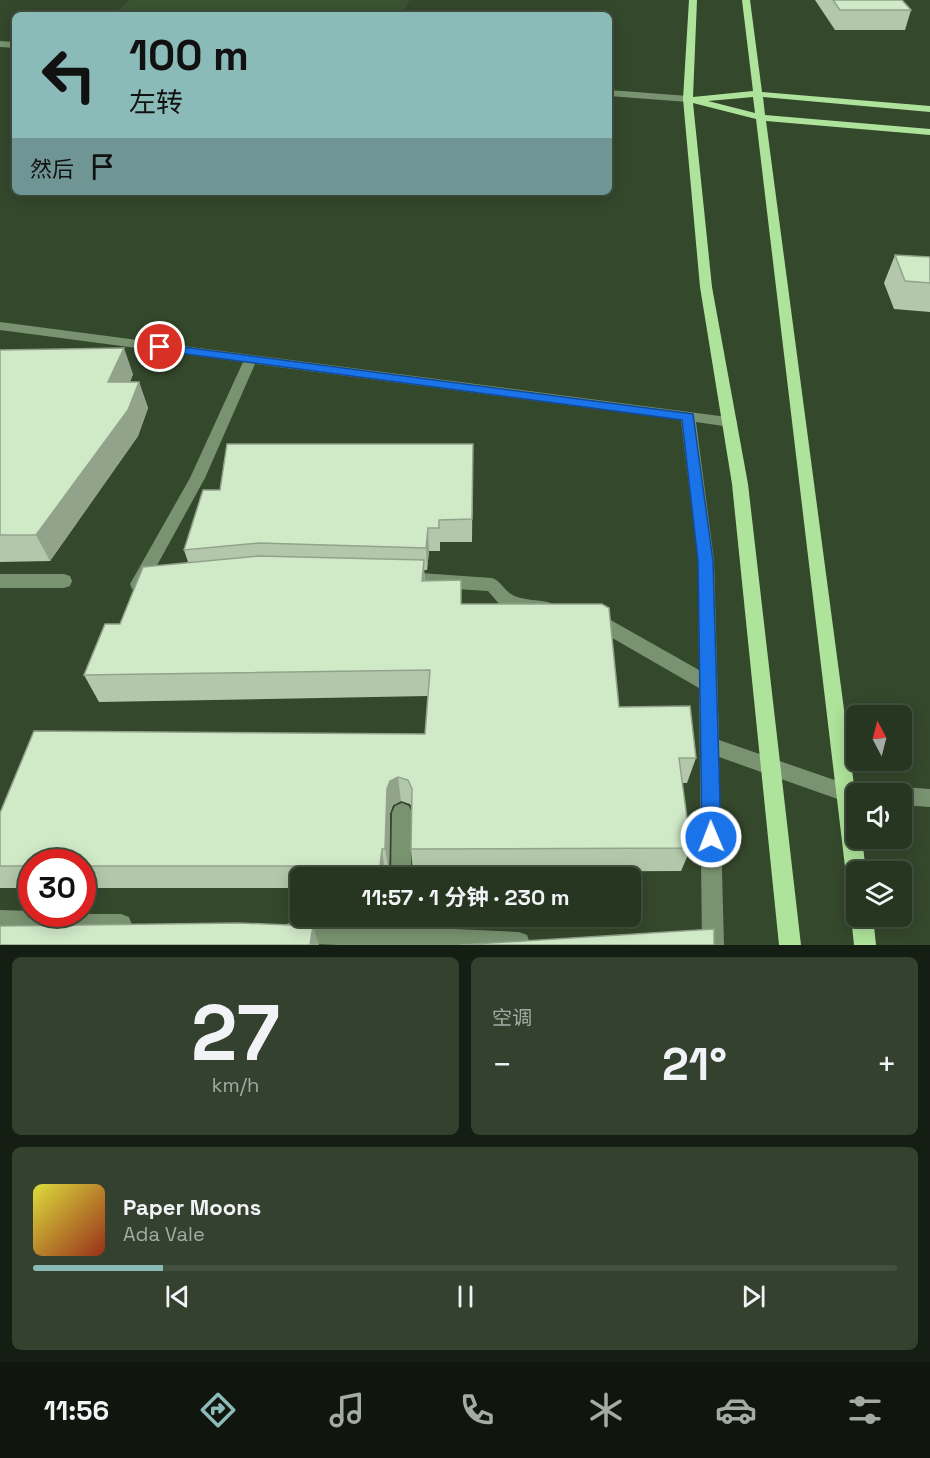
<!DOCTYPE html>
<html lang="zh">
<meta charset="utf-8">
<style>
:root{--surface:#273621;--page:#33412e;--text:#f1f3f6;--muted:#a4aba5;--line:#43503f;--accent:#8bbbb9}
body{margin:0;font-family:"Space Grotesk","Noto Sans SC",sans-serif;background:var(--page);color:var(--text);height:100vh;display:flex;flex-direction:column;font-size:22px;white-space:nowrap}
*{box-sizing:border-box;margin:0}
p{font-size:20px;color:var(--muted)}
.icon{flex:none;width:33px;height:33px;fill:none;stroke:currentColor;stroke-width:2;stroke-linecap:round;stroke-linejoin:round}
.map{position:relative;height:945px;overflow:hidden}
.panel{display:flex;flex-direction:column;gap:12px;padding:12px;background:#151e12;flex:1}
.panel>*{flex:none}
.guide{position:absolute;left:12px;top:12px;width:600px;height:183px;border-radius:9px;box-shadow:0 3px 15px #0003,0 0 0 2px var(--line);background:#8bbbb9;color:#111;overflow:hidden}
.needle{width:39px;rotate:353deg}
.fabs{position:absolute;left:846px;top:705px;display:grid;gap:12px}
.fabs a{display:grid;place-items:center;width:66px;height:66px;border-radius:9px;background:var(--surface);box-shadow:0 3px 15px #0003,0 0 0 2px var(--line);font-size:30px}
.speed{position:absolute;left:18px;top:849px;display:flex;gap:12px;font-size:30px;font-weight:700;text-align:center}
.speed>*{display:grid;place-content:center;width:78px;height:78px;border-radius:50%;background:var(--surface);box-shadow:0 3px 15px #0003,0 0 0 2px var(--line);line-height:1}
.speed .limit{border:9px solid #d22;background:#fff;color:#111}
.pin{position:absolute;display:grid;place-items:center;width:51px;height:51px;color:#fff;margin:-26px;border:3px solid #fff;border-radius:50%;box-shadow:0 2px 6px #0007}
.me{position:absolute;width:66px;margin:-33px;rotate:359deg;stroke-linejoin:round;filter:drop-shadow(0 0 4px #0008)}
.turn{display:flex;align-items:center;gap:21px;height:126px;padding:0 18px;font-size:27px}
.turn .icon{width:78px;height:78px;stroke-width:2.5}
.turn b{display:block;font-size:42px;line-height:51px}
.then{display:flex;align-items:center;height:57px;padding:0 18px;background:#0003;gap:12px;font-size:22px}
.big{font-size:45px;font-weight:700;line-height:1.1}
.panel .widget{flex:1;display:flex;flex-direction:column;justify-content:center;gap:9px;min-width:0;padding:0 21px;border-radius:9px;background:var(--page)}
.panel .dial{align-items:center;gap:0}
.dial b{font-size:78px;line-height:1}
.song{display:flex;align-items:center;gap:18px}
.cover{width:72px;height:72px;border-radius:9px;background:linear-gradient(135deg,hsl(60 70% 55%),hsl(10 70% 35%))}
.played{height:6px;border-radius:3px;background:linear-gradient(90deg,var(--accent) 15%,var(--line) 15%)}
.keys{display:flex;justify-content:space-around;direction:ltr}
.heat{display:flex;justify-content:space-between;align-items:center;font-size:33px;direction:ltr}
.panel .tiles{flex:1;display:grid;gap:12px;grid-template-columns:1fr 1fr}
.widget:last-child{grid-column:span 2}
.trip{position:absolute;left:290px;top:867px;width:351px;height:60px;border-radius:9px;background:var(--surface);box-shadow:0 3px 15px #0003,0 0 0 2px var(--line);font-weight:700;line-height:60px;text-align:center}
.dock{display:flex;height:96px;justify-content:space-around;align-items:center;background:#10160d;color:var(--muted)}
.dock .icon{width:42px;height:42px}
.dock .selected{color:var(--accent)}
.dock b{font-size:27px;color:var(--text)}
.map>svg:first-child{display:block}
.built{fill:#3a5331}
.lines{fill:none;stroke-linecap:round;stroke-linejoin:round}
.minor{fill:#799370;fill-rule:evenodd}
.major{fill:#aee39b;fill-rule:evenodd}
.wall{fill:#b3c8ab}
.shaded-wall{fill:#92a38b}
.building{fill:#d0e9c7;stroke:#92a38b;stroke-width:1.5}
.route{fill:#1a73e8;stroke:#114b97;stroke-width:1.5}
</style>
<div class="map">
<svg width="930" height="945" viewBox="0 0 930 945">
<rect width="100%" height="100%" fill="#34482c"/>
<path class="built" d="M 129,0 L 410,0 L 401,15 L 114,15 Z"/>
<g class="lines">
<g class="minor">
<path d="M 0,41 L 15,42 L 15,48 L 0,47 Z"/>
<path d="M 609,90 L 688,96 L 693,99 L 688,102 L 609,96 Z"/>
<path d="M 0,322 L 735,418 L 737,422 L 730,427 L 696,422 L 714,561 L 719,740 L 846,784 L 863,787 L 866,794 L 856,794 L 856,803 L 846,802 L 719,757 L 724,945 L 702,945 L 699,688 L 588,624 L 585,619 L 588,614 L 594,612 L 600,614 L 699,670 L 698,561 L 681,420 L 255,364 L 205,478 L 144,589 L 138,591 L 132,589 L 130,584 L 190,478 L 243,362 L 0,330 Z"/>
<path d="M 406,572 L 492,578 C 501,581 504,590 511,594 C 521,601 539,599 551,603 L 553,608 L 551,613 L 545,615 L 501,606 L 488,591 L 406,586 L 400,584 L 398,579 L 400,574 Z"/>
<path d="M 0,574 L 64,574 L 70,576 L 72,581 L 70,586 L 64,588 L 0,588 Z"/>
<path d="M 902,787 L 930,789 L 930,807 L 902,805 L 902,794 L 893,794 L 895,789 Z"/>
<path d="M 402,803 L 409,806 L 412,813 L 411,878 L 391,878 L 392,813 L 395,806 Z"/>
<path d="M 0,910 L 32,911 L 32,914 L 121,914 L 129,917 L 132,925 L 129,933 L 121,936 L 0,932 Z"/>
<path d="M 389,916 L 411,916 L 410,927 L 519,932 L 527,935 L 530,943 L 529,945 L 338,945 L 294,943 L 286,940 L 283,932 L 286,924 L 294,921 L 389,926 Z"/>
</g>
<g class="major">
<path d="M 689,0 L 697,0 L 693,97 L 753,91 L 742,0 L 750,0 L 762,92 L 930,106 L 930,112 L 763,97 L 765,115 L 930,129 L 930,135 L 766,121 L 856,800 L 856,838 L 862,838 L 866,872 L 856,872 L 856,885 L 849,882 L 846,875 L 756,119 L 693,103 L 712,287 L 748,484 L 801,945 L 779,945 L 732,484 L 700,287 L 683,99 ZM 753,97 L 755,113 L 708,101 Z"/>
<path d="M 854,908 L 856,908 L 856,916 L 873,916 L 876,945 L 854,945 L 851,916 Z"/>
</g>
</g>
<g class="wall">
<path d="M 815,0 L 902,0 L 911,10 L 905,30 L 835,30 Z"/>
<path d="M 895,255 L 930,257 L 930,312 L 894,309 L 884,283 Z"/>
<path d="M 0,350 L 133,374 L 130,382 L 139,382 L 148,408 L 138,436 L 50,561 L 0,562 Z"/>
<path d="M 473,444 L 472,542 L 440,542 L 440,551 L 429,551 L 427,570 L 424,570 L 425,581 L 461,580 L 461,604 L 696,758 L 687,783 L 682,783 L 691,848 L 681,871 L 413,872 L 411,849 L 412,808 L 410,804 L 401,801 L 393,805 L 390,813 L 389,872 L 385,872 L 385,878 L 300,878 L 300,888 L 82,888 L 82,862 L 32,862 L 32,888 L 0,888 L 0,813 L 425,734 L 428,696 L 99,702 L 84,675 L 120,624 L 188,562 L 184,550 L 220,490 Z"/>
</g>
<g class="shaded-wall">
<path d="M 124,348 L 133,374 L 118,408 L 108,382 Z"/>
<path d="M 139,382 L 148,408 L 138,436 L 50,561 L 36,535 Z"/>
<path d="M 428,528 L 429,551 L 427,570 L 426,548 Z"/>
<path d="M 424,560 L 425,588 L 422,581 Z"/>
<path d="M 398,777 L 401,801 L 393,805 L 390,813 L 389,872 L 385,849 L 387,789 L 390,781 Z"/>
<path d="M 382,849 L 385,872 L 385,878 L 381,878 L 380,866 Z"/>
<path d="M 313,926 L 319,945 L 310,945 Z"/>
</g>
<g class="building">
<path d="M 833,0 L 902,0 L 911,10 L 840,10 Z"/>
<path d="M 895,255 L 930,257 L 930,283 L 905,281 Z"/>
<path d="M 124,348 L 108,382 L 139,382 L 128,410 L 36,535 L 0,535 L 0,350 Z"/>
<path d="M 227,444 L 473,444 L 472,519 L 439,520 L 439,528 L 428,528 L 426,548 L 259,543 L 184,550 L 203,490 L 220,490 Z"/>
<path d="M 258,556 L 424,560 L 422,581 L 461,580 L 461,604 L 602,604 L 609,608 L 619,707 L 690,706 L 696,758 L 679,758 L 691,848 L 411,849 L 412,789 L 408,780 L 398,777 L 390,781 L 387,789 L 385,849 L 382,849 L 380,866 L 82,866 L 82,862 L 32,862 L 32,866 L 0,866 L 0,813 L 34,731 L 425,734 L 430,670 L 84,675 L 105,624 L 120,624 L 143,567 Z"/>
<path d="M 239,923 L 313,926 L 310,945 L 0,945 L 0,926 Z"/>
<path d="M 714,929 L 714,945 L 460,945 Z"/>
</g>
<path class="route" d="M 160,344 L 693,414 L 713,561 L 721,837 L 718,844 L 711,846 L 705,844 L 702,837 L 698,561 L 682,420 L 156,350 L 156,345 Z"/>
</svg>
<div class="fabs">
<a><svg class="needle" viewBox="-14 -14 28 28"><path d="M0-13l5 13h-10z" fill="#e53935"/><path d="M0 13l5-13h-10z" fill="#a4aba5"/></svg></a>
<a><svg class="icon" aria-label="sound" viewBox="0 0 24 24"><path d="M4 9h4l5-4v14l-5-4H4zM17 9q2 3 0 6"/></svg></a>
<a><svg class="icon" aria-label="layers" viewBox="0 0 24 24"><path d="M12 4l9 5-9 5-9-5zM3 14l9 5 9-5"/></svg></a>
</div>
<div class="speed"><div class="limit">30</div></div>
<div class="pin" style="left:160px;top:347px;background:#d93025"><svg class="icon" aria-label="arrive" viewBox="0 0 24 24"><path d="M6 21V4h12l-3 4 3 4H6"/></svg></div>
<svg class="me" style="left:711px;top:837px" viewBox="-20 -20 40 40"><circle r="17" fill="#1a73e8" stroke="#fff" stroke-width="3"/><path d="M0-11L8 9 0 5-8 9z" fill="#fff"/></svg>
<div class="trip">11:57 · 1 分钟 · 230 m</div>
<div class="guide">
<div class="turn"><svg class="icon" aria-label="left" viewBox="0 0 24 24"><path d="M17 20v-9H6M10 6l-5 5 5 5"/></svg><div><b>100 m</b>左转</div></div>
<div class="then">然后<svg class="icon" aria-label="arrive" viewBox="0 0 24 24"><path d="M6 21V4h12l-3 4 3 4H6"/></svg></div>
</div>
</div>
<section class="panel">
<div class="tiles">
<div class="widget dial"><b>27</b><p>km/h</p></div>
<div class="widget"><p>空调</p>
<div class="heat"><a>−</a><b class="big">21°</b><a>+</a></div>
</div>
<div class="widget">
<div class="song"><i class="cover"></i><div><b>Paper Moons</b><p>Ada Vale</p></div></div>
<div class="played"></div>
<div class="keys"><svg class="icon" aria-label="previous" viewBox="0 0 24 24"><path d="M18 5L8 12l10 7zM5 5v14"/></svg><svg class="icon" aria-label="pause" viewBox="0 0 24 24"><path d="M8 5v14M16 5v14"/></svg><svg class="icon" aria-label="next" viewBox="0 0 24 24"><path d="M6 5l10 7-10 7zM19 5v14"/></svg></div>
</div>
</div>
</section>
<nav class="dock">
<b>11:56</b>
<svg class="icon selected" aria-label="directions" viewBox="0 0 24 24"><path d="M12 3l9 9-9 9-9-9zM9 14v-3h6M13 9l2 2-2 2"/></svg>
<svg class="icon" aria-label="music" viewBox="0 0 24 24"><path d="M9 18V5l10-2v13"/><circle cx="6" cy="18" r="3"/><circle cx="16" cy="16" r="3"/></svg>
<svg class="icon" aria-label="phone" viewBox="0 0 24 24"><path d="M5 4h4l2 5-3 2q2 4 5 5l2-3 5 2v4C11 20 4 13 5 4z"/></svg>
<svg class="icon" aria-label="climate" viewBox="0 0 24 24"><path d="M12 3v18M4 7l16 10M4 17L20 7"/></svg>
<svg class="icon" aria-label="car" viewBox="0 0 24 24"><path d="M5 17H2v-5l4-1 3-4h7l3 4 3 1v5h-3M9 17h6M6 11h13"/><circle cx="7" cy="17" r="2"/><circle cx="17" cy="17" r="2"/></svg>
<svg class="icon" aria-label="filters" viewBox="0 0 24 24"><path d="M4 7h16M4 17h16"/><circle cx="9" cy="7" r="2"/><circle cx="15" cy="17" r="2"/></svg>
</nav>
